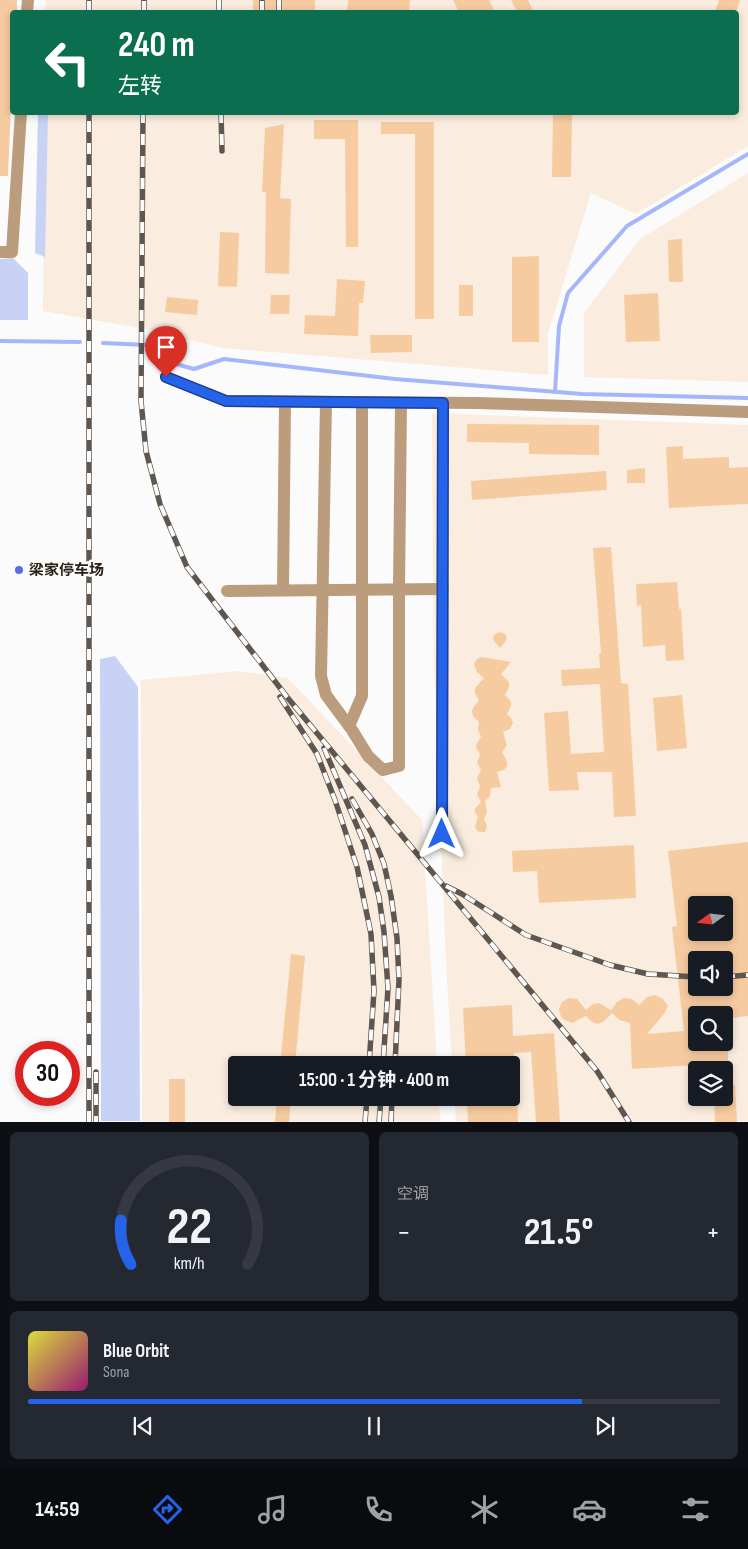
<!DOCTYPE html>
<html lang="zh">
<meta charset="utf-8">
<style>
:root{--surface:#171b24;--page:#242831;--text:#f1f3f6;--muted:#9ea1a6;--line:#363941;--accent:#2563eb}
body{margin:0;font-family:"Sofia Sans Condensed","Noto Sans SC",sans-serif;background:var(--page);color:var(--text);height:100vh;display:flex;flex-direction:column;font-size:19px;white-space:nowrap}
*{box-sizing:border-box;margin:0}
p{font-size:16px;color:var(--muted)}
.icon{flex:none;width:28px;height:28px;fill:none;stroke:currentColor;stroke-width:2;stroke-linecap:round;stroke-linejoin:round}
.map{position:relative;height:1122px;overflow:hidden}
.panel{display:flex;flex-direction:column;gap:10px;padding:10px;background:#0d0f14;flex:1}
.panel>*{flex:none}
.top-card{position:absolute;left:10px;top:10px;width:729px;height:105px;border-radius:5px;box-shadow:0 2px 8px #0003;background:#0b6e4f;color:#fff;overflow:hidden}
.needle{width:32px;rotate:255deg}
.controls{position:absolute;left:688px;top:896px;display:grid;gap:10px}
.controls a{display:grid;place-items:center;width:45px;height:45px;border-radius:5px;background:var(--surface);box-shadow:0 2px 8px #0003;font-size:25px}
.speed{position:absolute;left:15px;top:1041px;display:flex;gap:10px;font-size:25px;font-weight:700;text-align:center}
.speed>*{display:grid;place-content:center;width:65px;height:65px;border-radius:50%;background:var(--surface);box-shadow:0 2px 8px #0003;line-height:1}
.speed .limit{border:8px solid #d22;background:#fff;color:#111}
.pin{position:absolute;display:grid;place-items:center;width:42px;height:42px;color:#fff;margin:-51px -21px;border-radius:50% 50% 50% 0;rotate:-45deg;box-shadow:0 0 5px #0007}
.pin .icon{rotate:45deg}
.me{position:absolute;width:55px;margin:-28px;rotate:0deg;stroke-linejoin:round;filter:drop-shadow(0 0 4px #0008)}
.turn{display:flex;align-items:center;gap:18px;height:105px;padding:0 25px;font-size:22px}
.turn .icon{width:65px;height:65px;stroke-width:2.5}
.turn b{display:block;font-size:35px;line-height:42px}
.big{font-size:38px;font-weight:700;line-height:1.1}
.panel .tile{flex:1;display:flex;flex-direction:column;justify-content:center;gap:8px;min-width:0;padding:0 18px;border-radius:8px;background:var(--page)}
.panel .dial{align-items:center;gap:0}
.dial svg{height:130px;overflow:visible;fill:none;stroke:var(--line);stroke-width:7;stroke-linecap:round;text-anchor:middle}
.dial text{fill:var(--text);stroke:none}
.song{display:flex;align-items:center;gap:15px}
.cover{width:60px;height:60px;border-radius:8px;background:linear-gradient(135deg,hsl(60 70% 55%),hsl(320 70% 35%))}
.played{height:5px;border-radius:2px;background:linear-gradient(90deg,var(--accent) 80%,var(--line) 80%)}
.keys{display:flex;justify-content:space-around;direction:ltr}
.heat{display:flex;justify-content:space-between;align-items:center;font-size:28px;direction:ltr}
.panel .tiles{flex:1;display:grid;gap:10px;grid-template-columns:1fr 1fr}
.tile:last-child{grid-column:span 2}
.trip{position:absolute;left:228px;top:1056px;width:292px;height:50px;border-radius:5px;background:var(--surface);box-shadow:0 2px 8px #0003;font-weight:700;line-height:50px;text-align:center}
.menu{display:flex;height:80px;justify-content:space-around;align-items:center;background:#090b0e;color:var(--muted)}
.menu .icon{width:35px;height:35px}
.menu .current{color:var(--accent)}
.menu b{font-size:22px;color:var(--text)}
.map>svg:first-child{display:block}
.built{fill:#faecde;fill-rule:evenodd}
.green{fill:#c8d2f4}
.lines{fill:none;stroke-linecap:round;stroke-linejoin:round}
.stream{stroke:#a6b6fb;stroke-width:4}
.building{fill:#f7cba0;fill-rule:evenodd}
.street{stroke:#bb9c7d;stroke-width:12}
.rail-casing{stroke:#5f574f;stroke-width:5.5}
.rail{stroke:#fbfbfb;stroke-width:4;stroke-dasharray:11;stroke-linecap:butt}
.route-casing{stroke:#184099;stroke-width:12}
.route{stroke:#2563eb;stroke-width:9}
.poi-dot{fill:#5b6ce3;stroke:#fbfbfb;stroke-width:2}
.labels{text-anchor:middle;stroke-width:5;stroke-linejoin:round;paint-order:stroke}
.poi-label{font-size:15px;font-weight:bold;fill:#2c2117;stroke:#fbfbfb;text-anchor:start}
</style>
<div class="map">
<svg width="748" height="1122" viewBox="0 0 748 1122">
<rect width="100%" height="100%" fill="#fbfbfb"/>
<g class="built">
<path d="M 46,0 L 748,0 L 748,146 L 636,214 L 591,193 L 548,333 L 548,375 L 223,348 L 151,330 L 43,311 L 45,113 L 736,112 L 736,12 L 45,12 Z"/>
<path d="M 748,173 L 748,382 L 584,377 L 584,313 L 640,239 Z"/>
<path d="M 432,413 L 748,425 L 748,1121 L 456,1121 L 454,1098 L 511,1098 L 511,1065 L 452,1065 L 446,961 L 434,667 ZM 696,905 L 724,905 L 724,932 L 696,932 ZM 696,960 L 724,960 L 724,988 L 696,988 ZM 696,1015 L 724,1015 L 724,1042 L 696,1042 ZM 696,1070 L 724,1070 L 724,1098 L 696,1098 Z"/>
<path d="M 239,671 L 288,678 L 422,820 L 437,1065 L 236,1065 L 236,1098 L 439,1098 L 440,1121 L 142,1121 L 141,680 Z"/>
</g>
<g class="green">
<path d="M 38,113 L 48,113 L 45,257 L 35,253 Z"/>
<path d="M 13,258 L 28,273 L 28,320 L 0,320 L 0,259 Z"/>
<path d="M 115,656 L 138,687 L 140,1121 L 101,1121 L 100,659 Z"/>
</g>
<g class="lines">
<g class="stream">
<path d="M 0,341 L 80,342"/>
<path d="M 103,343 L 147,345 L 158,359 L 194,369 L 224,359 L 395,379 L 582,394 L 748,398"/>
<path d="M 555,392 L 559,326 L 568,293 L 627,226 L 748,154"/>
</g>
</g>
<g class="building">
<path d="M 0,0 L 17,0 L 17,12 L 12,12 L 12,81 L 8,176 L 0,176 Z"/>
<rect x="253" y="0" width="62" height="12"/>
<path d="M 348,0 L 410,0 L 409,12 L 347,12 Z"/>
<path d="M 453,0 L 489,0 L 495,12 L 459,12 Z"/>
<path d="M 511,0 L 528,0 L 534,12 L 517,12 Z"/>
<path d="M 719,0 L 740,0 L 736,12 L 715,12 Z"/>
<path d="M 553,114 L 572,114 L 571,177 L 552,177 Z"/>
<path d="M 314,120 L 358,120 L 358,247 L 346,247 L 345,139 L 314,139 Z"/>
<path d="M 381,122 L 434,122 L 434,319 L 415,319 L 415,134 L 381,134 Z"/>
<path d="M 284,124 L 280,198 L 291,199 L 289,274 L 265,273 L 266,192 L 262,192 L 265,128 Z"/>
<path d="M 220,232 L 239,233 L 237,287 L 218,286 Z"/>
<path d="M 682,239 L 683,282 L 669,282 L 668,240 Z"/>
<path d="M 539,256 L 539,342 L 512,342 L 512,257 Z"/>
<path d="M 337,279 L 365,281 L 363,303 L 359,303 L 358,336 L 304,334 L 305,315 L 335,316 Z"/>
<rect x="459" y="285" width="14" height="31"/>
<path d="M 658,293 L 660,341 L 626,342 L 624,295 Z"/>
<path d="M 271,295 L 290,295 L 289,314 L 270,314 Z"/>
<path d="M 167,297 L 198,300 L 197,315 L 165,312 Z"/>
<path d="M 370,335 L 412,335 L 412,352 L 371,353 Z"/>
<path d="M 467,424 L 599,425 L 599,455 L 529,454 L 529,443 L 467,442 Z"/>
<path d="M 683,446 L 683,459 L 729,457 L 729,468 L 748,467 L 748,504 L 669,508 L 666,447 Z"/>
<path d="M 645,468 L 645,483 L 627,483 L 627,470 Z"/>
<path d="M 606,471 L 607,490 L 472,500 L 471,481 Z"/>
<path d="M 611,547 L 621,683 L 628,684 L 636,816 L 614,817 L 612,772 L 577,772 L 579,790 L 549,791 L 544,713 L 568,711 L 571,754 L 604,752 L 600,684 L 562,686 L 561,670 L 600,668 L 599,654 L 601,653 L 593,548 Z"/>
<path d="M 677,582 L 679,609 L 681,609 L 684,660 L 666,661 L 665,645 L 643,647 L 641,605 L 637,606 L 636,584 Z"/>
<path d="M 499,632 L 505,634 L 507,638 L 505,642 L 500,648 L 493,640 L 494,635 Z"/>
<path d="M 482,657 L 511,662 L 501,674 L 509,682 L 509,687 L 505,695 L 511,702 L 511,706 L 507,714 L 511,718 L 513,723 L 510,729 L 503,732 L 507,745 L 502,752 L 507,761 L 507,766 L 504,770 L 497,772 L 501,787 L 491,788 L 490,796 L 485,801 L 487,812 L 484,819 L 487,826 L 485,832 L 481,832 L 477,831 L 475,827 L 478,817 L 474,810 L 481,802 L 477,795 L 480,786 L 477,778 L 481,770 L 477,763 L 480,755 L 476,747 L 477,743 L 481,737 L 478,730 L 479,722 L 473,716 L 472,711 L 474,706 L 479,701 L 475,693 L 475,688 L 484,678 L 477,672 L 474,664 L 477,659 Z"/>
<path d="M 682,695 L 687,748 L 657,751 L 653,698 Z"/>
<path d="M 748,842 L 748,1016 L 724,1019 L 724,1015 L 696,1015 L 696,1042 L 728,1042 L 728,1063 L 632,1069 L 630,1023 L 619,1020 L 612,1013 L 604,1021 L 598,1024 L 592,1022 L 586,1016 L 572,1023 L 564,1020 L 561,1017 L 559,1009 L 562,1002 L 569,998 L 577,999 L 586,1010 L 593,1004 L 599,1003 L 611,1010 L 617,1002 L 624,998 L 632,999 L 639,1005 L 647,997 L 655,995 L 663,999 L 668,1006 L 664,1014 L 647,1034 L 684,1031 L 672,927 L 677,926 L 668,851 ZM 696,905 L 724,905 L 724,932 L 696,932 ZM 696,960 L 724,960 L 724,988 L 696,988 Z"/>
<path d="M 634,845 L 636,898 L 539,903 L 537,871 L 513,872 L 512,851 Z"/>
<path d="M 291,954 L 305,956 L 295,1065 L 280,1065 Z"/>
<path d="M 512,1005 L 513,1036 L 554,1033 L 560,1122 L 536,1122 L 531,1052 L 514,1053 L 515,1065 L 466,1065 L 463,1008 Z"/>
<rect x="169" y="1079" width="16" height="43"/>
<path d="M 735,1085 L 737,1122 L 715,1122 L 714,1098 L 724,1098 L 724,1086 Z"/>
<path d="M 277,1098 L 291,1098 L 289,1122 L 275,1122 Z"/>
<path d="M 467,1098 L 517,1098 L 518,1122 L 468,1122 Z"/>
</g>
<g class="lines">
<g class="street">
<path d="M 27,12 L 28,0"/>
<path d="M 0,252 L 12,252 L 21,112"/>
<path d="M 166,377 L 226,401 L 477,403 L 748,412"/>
<path d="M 326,402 L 321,676 L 326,695 L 352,730 L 368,756 L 383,770 L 399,766 L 399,589 L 401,403"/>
<path d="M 283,590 L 285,402"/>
<path d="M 227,591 L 443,589"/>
<path d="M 349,726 L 362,696 L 362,402"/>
<path d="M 442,834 L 443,403"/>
</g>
<g class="rail-casing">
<g id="rail">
<path d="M 219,0 L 219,12"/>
<path d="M 279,0 L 279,12"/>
<path d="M 89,12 L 89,0"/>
<path d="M 144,12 L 144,0"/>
<path d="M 262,12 L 262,0"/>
<path d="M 143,112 L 141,401 L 146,451 L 160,504 L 187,567 L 287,697 L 597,1071 L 629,1122"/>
<path d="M 221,112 L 222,151"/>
<path d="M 280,697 L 317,754 L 335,800 L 357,867 L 371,934 L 374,991 L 369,1065"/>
<path d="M 324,748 L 365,845 L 379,897 L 384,932 L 388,988 L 383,1065"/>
<path d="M 352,799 L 372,834 L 384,864 L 391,896 L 397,938 L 399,980 L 395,1065"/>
<path d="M 446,886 L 462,894 L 526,935 L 610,965 L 648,974 L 696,977"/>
<path d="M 724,977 L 748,975"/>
<path d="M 96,1072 L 96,1122"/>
<path d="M 89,1122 L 89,112"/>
<path d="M 365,1122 L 367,1098"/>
<path d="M 379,1122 L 381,1098"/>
<path d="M 391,1122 L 392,1098"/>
</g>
</g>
<use href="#rail" class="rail"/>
</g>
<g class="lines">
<g class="route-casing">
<path id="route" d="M 166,377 L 226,401 L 443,403 L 442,834"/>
</g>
<use href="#route" class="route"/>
</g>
<circle class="poi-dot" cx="19" cy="570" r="5"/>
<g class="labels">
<g class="poi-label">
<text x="29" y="575">梁家停车场</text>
</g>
</g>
</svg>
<div class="controls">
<a><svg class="needle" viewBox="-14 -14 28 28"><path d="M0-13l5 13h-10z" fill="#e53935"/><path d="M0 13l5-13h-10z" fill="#9ea1a6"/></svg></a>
<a><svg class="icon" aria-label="sound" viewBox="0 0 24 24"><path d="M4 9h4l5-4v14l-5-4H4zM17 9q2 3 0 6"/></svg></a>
<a><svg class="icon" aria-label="search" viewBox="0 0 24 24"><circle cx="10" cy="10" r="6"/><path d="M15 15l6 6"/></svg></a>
<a><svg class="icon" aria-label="layers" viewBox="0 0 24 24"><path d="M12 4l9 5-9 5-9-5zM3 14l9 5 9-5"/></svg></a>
</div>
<div class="speed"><div class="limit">30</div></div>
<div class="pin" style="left:166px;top:377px;background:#d93025"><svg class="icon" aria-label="arrive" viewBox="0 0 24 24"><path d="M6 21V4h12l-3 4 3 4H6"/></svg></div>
<svg class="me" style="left:442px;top:834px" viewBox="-20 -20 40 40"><path d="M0-17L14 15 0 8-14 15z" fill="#2563eb" stroke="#fff" stroke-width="4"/></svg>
<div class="trip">15:00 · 1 分钟 · 400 m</div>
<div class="top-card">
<div class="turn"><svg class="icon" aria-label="left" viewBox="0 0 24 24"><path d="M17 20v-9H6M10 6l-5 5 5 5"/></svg><div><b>240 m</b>左转</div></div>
</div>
</div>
<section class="panel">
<div class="tiles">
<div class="tile dial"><svg viewBox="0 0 100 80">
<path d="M14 69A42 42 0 1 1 86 69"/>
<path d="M14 69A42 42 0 0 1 8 42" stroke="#2563eb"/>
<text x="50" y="56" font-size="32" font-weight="700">22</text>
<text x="50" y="72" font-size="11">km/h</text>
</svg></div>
<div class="tile"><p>空调</p>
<div class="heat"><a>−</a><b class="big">21.5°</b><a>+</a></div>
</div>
<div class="tile">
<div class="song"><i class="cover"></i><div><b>Blue Orbit</b><p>Sona</p></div></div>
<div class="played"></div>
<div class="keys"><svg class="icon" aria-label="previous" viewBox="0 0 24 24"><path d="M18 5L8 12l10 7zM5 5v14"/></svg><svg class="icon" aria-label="pause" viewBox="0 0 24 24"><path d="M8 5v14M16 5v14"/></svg><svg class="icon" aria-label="next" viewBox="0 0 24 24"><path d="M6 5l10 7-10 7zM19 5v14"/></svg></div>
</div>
</div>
</section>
<nav class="menu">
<b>14:59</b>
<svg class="icon current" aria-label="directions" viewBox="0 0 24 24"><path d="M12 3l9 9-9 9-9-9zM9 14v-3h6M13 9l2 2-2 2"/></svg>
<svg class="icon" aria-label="music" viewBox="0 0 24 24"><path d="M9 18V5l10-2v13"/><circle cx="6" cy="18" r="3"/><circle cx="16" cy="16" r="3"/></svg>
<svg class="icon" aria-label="phone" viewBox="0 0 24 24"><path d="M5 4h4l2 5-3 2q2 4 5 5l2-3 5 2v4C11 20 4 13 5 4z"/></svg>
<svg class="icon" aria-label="climate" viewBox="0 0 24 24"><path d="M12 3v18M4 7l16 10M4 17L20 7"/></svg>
<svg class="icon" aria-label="car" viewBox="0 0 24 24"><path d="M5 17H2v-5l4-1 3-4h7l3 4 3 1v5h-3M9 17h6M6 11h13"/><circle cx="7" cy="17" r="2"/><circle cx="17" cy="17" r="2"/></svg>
<svg class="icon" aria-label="filters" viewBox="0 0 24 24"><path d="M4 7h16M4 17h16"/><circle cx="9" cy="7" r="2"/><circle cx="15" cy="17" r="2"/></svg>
</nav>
